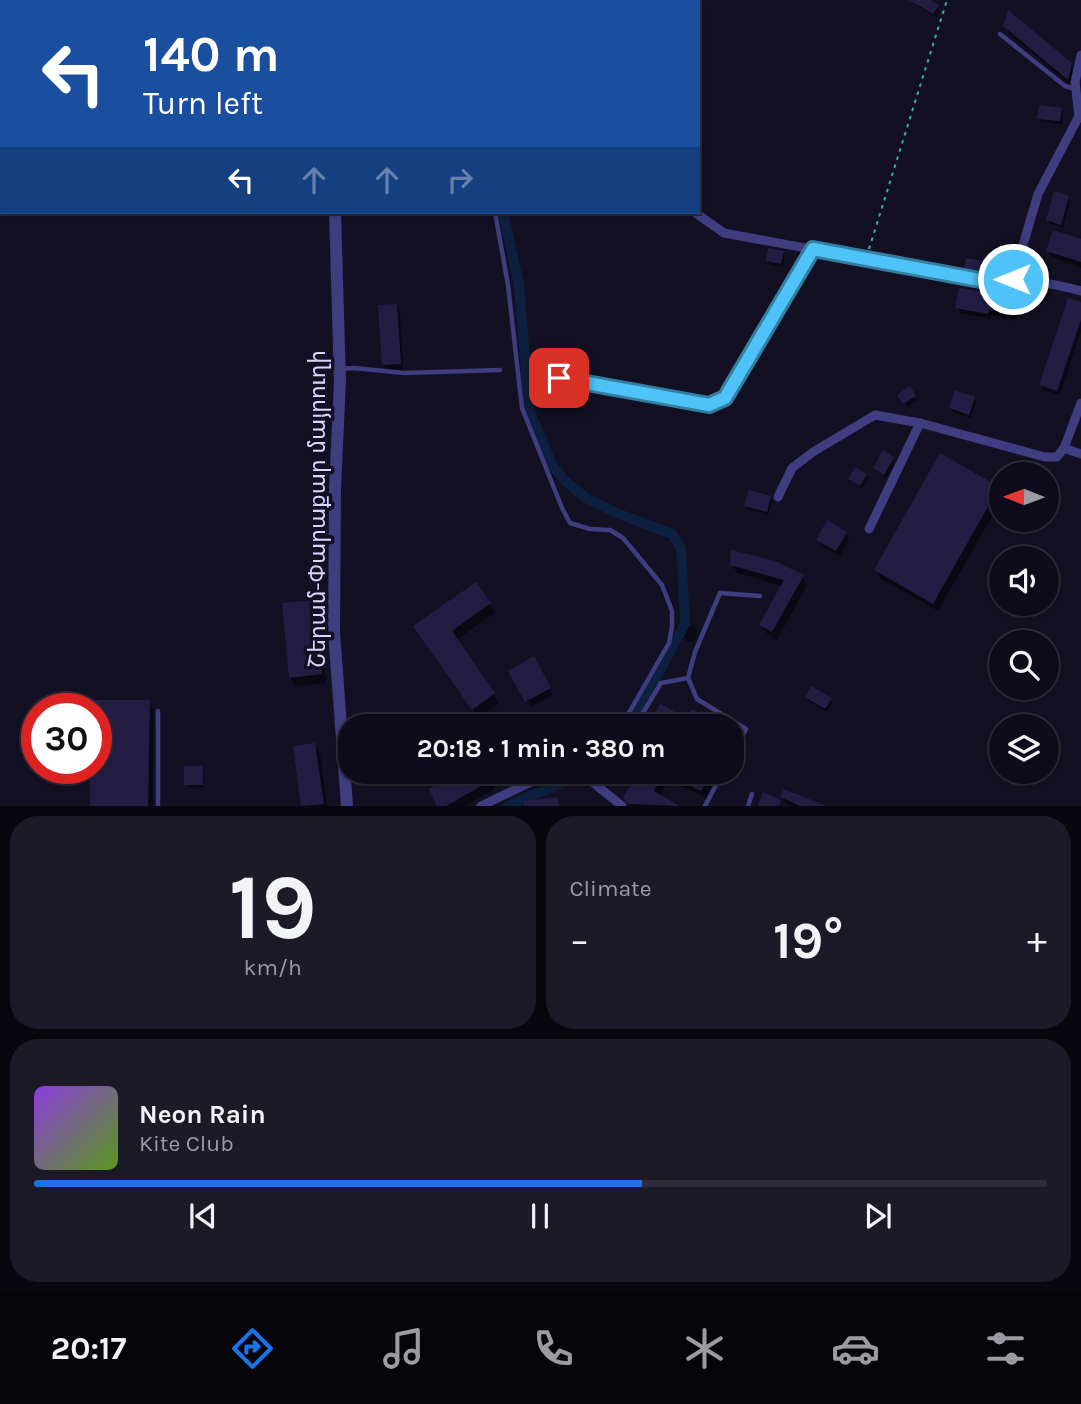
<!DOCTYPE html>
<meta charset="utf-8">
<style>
:root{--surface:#0e0c1a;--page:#1c1a27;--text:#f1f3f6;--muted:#9b9ba2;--line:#2e2c39;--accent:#1a73e8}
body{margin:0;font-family:Karla,"Noto Sans Armenian",sans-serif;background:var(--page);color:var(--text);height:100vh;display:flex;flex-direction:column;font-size:26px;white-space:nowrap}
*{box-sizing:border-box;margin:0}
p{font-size:23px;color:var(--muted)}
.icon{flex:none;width:38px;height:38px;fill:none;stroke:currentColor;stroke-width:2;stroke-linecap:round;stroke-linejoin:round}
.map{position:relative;height:806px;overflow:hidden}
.sheet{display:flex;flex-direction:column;gap:10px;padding:10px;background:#08070e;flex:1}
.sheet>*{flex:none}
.guide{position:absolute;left:0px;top:0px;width:700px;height:214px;box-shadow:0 2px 5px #0004,0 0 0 2px var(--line);background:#1a4fa0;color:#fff;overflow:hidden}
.needle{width:46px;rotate:271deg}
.buttons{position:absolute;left:989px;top:462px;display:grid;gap:14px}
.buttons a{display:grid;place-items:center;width:70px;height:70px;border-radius:50%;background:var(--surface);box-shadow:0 2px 5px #0004,0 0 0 2px var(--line);font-size:35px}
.speed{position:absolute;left:21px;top:693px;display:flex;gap:14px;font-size:35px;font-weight:700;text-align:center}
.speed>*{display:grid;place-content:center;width:91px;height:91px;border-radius:50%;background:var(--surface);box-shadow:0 2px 5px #0004,0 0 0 2px var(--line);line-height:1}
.speed .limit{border:10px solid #d22;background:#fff;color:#111}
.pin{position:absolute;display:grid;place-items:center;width:60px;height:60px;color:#fff;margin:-30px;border-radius:14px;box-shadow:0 4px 10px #0006}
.me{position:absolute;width:77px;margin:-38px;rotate:270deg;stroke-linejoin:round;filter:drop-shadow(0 0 5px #0008)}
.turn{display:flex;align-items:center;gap:24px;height:147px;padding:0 28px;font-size:32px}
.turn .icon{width:91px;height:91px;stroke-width:2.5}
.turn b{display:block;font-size:49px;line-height:60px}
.lanes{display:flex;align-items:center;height:66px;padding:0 28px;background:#0003;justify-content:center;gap:35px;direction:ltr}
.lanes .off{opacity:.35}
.big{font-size:52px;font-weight:700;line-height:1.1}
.sheet .widget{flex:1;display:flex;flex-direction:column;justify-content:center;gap:10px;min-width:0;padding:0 24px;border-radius:28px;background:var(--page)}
.sheet .dial{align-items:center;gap:0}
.dial b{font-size:91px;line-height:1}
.song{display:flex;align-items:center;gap:21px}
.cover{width:84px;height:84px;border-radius:10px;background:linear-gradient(135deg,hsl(270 70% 55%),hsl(90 70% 35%))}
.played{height:7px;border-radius:4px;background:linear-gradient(90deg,var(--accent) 60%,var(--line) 60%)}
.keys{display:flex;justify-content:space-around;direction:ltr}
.heat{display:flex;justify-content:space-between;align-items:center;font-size:38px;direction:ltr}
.sheet .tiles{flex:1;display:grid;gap:10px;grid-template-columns:1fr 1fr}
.widget:last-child{grid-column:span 2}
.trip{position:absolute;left:338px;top:714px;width:406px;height:70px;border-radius:28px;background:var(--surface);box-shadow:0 2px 5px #0004,0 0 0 2px var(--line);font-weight:700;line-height:70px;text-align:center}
.menu{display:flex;height:112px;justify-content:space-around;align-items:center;background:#06050a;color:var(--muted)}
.menu .icon{width:49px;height:49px}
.menu .current{color:var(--accent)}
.menu b{font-size:32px;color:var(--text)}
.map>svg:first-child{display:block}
.shadow{fill:#0007}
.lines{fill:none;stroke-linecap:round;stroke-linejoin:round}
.canal{stroke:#0d203f;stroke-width:10}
.building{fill:#241d43}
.path{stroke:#36afa7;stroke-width:2;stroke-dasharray:3.5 5;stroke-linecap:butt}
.service{stroke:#3f3d80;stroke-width:4.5}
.minor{stroke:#3f3d80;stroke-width:9}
.tertiary{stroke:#3f3d80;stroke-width:12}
.route-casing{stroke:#337fa1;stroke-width:18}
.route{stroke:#4fc3f7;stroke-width:12}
.labels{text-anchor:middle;stroke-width:7;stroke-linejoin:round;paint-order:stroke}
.street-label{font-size:23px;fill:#d9d5fd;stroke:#131023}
</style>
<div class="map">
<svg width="1081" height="806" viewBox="0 0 1081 806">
<rect width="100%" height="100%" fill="#131023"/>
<g class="shadow">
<path d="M 911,0 L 927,0 L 940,10 L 936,17 L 914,4 Z"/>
<path d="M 1005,26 L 1071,64 L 1076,74 L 1073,87 L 1010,35 Z"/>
<path d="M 1060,109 L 1063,113 L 1062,124 L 1041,122 L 1039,118 Z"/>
<path d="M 1068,198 L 1070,202 L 1063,228 L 1050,224 L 1048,220 Z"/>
<path d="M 1081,241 L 1081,268 L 1052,257 L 1048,251 Z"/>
<path d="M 782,253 L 785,256 L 783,267 L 770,265 L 767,261 Z"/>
<path d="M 1010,262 L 1012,266 L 1010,274 L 982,271 L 982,274 L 968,272 L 966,268 Z"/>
<path d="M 1015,299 L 1018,304 L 1016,319 L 991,315 L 991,319 L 960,313 L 957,307 Z"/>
<path d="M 1081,304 L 1081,331 L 1060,395 L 1044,390 L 1041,385 Z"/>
<path d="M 396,305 L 400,312 L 403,370 L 387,371 L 383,364 Z"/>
<path d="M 585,357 L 588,361 L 585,375 L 575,373 L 573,369 Z"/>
<path d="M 909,389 L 917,401 L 907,407 L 899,395 Z"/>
<path d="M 974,399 L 976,402 L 971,418 L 953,412 L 951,408 Z"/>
<path d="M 884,453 L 895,462 L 886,478 L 875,468 Z"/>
<path d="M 866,475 L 868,479 L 862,488 L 850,479 Z"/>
<path d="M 998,488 L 1001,501 L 938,611 L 881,579 L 876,570 Z"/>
<path d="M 770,498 L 772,502 L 768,515 L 748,509 L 746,505 Z"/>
<path d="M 845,533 L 849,539 L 840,556 L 822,546 L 818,540 Z"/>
<path d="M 732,564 L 802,576 L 807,585 L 777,640 L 766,633 L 761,625 L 783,586 L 737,573 Z"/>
<path d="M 476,584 L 495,613 L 456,640 L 499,703 L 478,718 L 420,635 Z"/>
<path d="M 314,602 L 319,611 L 326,683 L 295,686 L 290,677 Z"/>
<path d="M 688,626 L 695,628 L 697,632 L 694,643 L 686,640 L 683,636 Z"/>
<path d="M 533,659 L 553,695 L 530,707 L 510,671 Z"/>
<path d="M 807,697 L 830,699 L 832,703 L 827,712 L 809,701 Z"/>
<path d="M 149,702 L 154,711 L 153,806 L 91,806 L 96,768 Z"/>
<path d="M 732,730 L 737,739 L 732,751 Z"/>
<path d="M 314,745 L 320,753 L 327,806 L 303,806 Z"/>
<path d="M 202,768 L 204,772 L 204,788 L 188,788 L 186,784 Z"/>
<path d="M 464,772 L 486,772 L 495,789 L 466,806 L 439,806 L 431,790 Z"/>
<path d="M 639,772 L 715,772 L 717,776 L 706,798 L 669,779 L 660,796 L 676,806 L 630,806 L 625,798 Z"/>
<path d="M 782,797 L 820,806 L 791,806 L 786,803 Z"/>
</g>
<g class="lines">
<g class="canal">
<path d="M 383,0 L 385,2"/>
<path d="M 503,212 L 519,285 L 529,409 L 552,465 L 565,481 L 586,498 L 619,514 L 672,534 L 681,549 L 685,624 L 630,726"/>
<path d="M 508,806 L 568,780"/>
</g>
</g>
<g class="building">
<path d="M 909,0 L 930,0 L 939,5 L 933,14 Z"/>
<path d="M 1008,10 L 1072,63 L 1068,80 L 1003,26 Z"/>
<path d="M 1039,105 L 1062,108 L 1060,121 L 1037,119 Z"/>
<path d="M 1054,191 L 1069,196 L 1061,225 L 1046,220 Z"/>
<path d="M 1053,230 L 1081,239 L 1081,262 L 1046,251 Z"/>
<path d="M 768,248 L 784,251 L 781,264 L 766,261 Z"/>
<path d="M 966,258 L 990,262 L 990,258 L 1011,261 L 1008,271 L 981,268 L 980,271 L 964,268 Z"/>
<path d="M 959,288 L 1016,297 L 1013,314 L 989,310 L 988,314 L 955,308 Z"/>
<path d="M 1068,298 L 1081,302 L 1081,320 L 1057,391 L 1039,385 Z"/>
<path d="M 397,304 L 401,364 L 382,365 L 378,305 Z"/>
<path d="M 575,353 L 587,355 L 583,372 L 571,369 Z"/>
<path d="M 910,386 L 916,396 L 903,404 L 897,395 Z"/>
<path d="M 955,390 L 975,397 L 969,415 L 949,408 Z"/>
<path d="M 883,450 L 894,457 L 884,475 L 873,468 Z"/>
<path d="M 940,453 L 999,487 L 933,604 L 874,570 Z"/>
<path d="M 855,467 L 867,474 L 860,486 L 848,479 Z"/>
<path d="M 749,490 L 771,496 L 767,512 L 744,506 Z"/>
<path d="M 827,520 L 847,532 L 836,551 L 816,540 Z"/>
<path d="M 731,550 L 775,561 L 804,575 L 772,632 L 759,625 L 784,580 L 730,565 Z"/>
<path d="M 476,582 L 491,603 L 452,631 L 495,693 L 472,710 L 413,626 Z"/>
<path d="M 315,600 L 322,674 L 289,678 L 282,603 Z"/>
<path d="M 534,656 L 551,688 L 525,702 L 508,671 Z"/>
<path d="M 811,686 L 832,698 L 825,709 L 805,697 Z"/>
<path d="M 91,700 L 150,700 L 148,806 L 90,806 L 90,768 L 96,768 L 96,709 L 91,709 Z"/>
<path d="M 660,704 L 687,718 L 691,709 L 727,726 L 648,726 Z"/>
<path d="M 315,743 L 324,804 L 301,806 L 293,746 Z"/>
<rect x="184" y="766" width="19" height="19"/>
<path d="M 460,772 L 488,772 L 492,780 L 446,806 L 437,806 L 429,789 Z"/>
<path d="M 637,772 L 665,772 L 654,791 L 679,806 L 629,804 L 623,798 Z"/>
<path d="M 665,772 L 711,772 L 701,791 Z"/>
<path d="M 784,789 L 824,805 L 824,806 L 800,806 L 780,797 Z"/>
<path d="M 763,792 L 781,800 L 779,806 L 758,806 Z"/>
<path d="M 558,797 L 559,806 L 524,806 L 524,801 Z"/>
</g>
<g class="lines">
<g class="path">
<path d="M 419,0 L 421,2"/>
<path d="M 869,249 L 947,0"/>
</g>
<g class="service">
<path d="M 371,0 L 372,2"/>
<path d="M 1000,34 L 1065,86 L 1075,89"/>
<path d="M 495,212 L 508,285 L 522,408 L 562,508 L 570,523 L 590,529 L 610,530 L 623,538 L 662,585 L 672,611 L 672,626 L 669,643 L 630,711 L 619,726"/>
<path d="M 340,369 L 354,368 L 404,373 L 500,370"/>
<path d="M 559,378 L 709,405 L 725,398 L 813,249"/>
<path d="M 635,726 L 661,683 L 688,678"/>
<path d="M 732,755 L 746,729 L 697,699 L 688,678 L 695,652 L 720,593 L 760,596"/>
<path d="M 158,806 L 158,711"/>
<path d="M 705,806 L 723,772"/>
<path d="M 748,806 L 752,794"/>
</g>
<g class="minor">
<path d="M 694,212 L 724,233 L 980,280 C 1015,279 1047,281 1081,291"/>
<path d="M 1013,279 L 1038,194 L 1079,116 L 1075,82 L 1081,55"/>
<path d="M 1064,448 L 1081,403"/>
<path d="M 778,497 L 792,468 L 813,452 L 875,415 L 920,423 L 1045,457 L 1057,457 L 1064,448 L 1081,454"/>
<path d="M 869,529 L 920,423"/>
<path d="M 580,772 L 622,806"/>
<path d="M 481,806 L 552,772"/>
</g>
<g class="tertiary">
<path d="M 330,0 L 330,2"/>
<path d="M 335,212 L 340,381 L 335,488 L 334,632 L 347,806"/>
</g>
</g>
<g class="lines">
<g class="route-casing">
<path id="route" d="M 559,378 L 709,405 L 725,398 L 813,249 L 980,280 L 1013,279"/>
</g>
<use href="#route" class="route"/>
</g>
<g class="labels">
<g class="street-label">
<text transform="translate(317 509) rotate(-90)" y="8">Շերամ-Փարաքար մայրուղի</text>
</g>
</g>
</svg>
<div class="buttons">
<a><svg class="needle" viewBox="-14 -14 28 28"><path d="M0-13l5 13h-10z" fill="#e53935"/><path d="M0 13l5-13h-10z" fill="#9b9ba2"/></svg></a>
<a><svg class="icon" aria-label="sound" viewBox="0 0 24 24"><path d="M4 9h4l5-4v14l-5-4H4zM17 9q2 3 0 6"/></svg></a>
<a><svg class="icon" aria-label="search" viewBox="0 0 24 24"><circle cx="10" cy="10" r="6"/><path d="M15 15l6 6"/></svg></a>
<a><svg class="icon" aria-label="layers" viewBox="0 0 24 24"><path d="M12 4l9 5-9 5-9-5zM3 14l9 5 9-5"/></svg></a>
</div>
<div class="speed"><div class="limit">30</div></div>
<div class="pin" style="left:559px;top:378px;background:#d93025"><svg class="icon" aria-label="arrive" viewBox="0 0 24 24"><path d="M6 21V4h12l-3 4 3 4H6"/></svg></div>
<svg class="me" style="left:1013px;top:279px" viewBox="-20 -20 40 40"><circle r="17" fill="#4fc3f7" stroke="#fff" stroke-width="3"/><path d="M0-11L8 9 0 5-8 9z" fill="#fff"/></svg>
<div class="trip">20:18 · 1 min · 380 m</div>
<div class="guide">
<div class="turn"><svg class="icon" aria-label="left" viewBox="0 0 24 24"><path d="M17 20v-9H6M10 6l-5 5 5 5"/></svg><div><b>140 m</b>Turn left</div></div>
<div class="lanes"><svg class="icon" aria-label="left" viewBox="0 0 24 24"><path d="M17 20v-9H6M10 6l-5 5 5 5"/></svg><svg class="icon off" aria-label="ahead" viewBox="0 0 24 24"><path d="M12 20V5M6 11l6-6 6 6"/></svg><svg class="icon off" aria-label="ahead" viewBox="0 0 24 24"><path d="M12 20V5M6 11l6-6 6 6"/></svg><svg class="icon off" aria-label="right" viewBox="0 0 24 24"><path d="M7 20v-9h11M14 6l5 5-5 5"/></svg></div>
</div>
</div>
<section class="sheet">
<div class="tiles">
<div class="widget dial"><b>19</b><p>km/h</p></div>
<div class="widget"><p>Climate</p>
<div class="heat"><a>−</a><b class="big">19°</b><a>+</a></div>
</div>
<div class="widget">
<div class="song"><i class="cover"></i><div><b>Neon Rain</b><p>Kite Club</p></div></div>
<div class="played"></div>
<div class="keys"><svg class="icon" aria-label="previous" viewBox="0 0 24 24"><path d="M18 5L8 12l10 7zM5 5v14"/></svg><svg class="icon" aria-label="pause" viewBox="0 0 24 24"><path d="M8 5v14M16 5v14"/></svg><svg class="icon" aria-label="next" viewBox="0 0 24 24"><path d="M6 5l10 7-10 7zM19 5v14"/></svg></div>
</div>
</div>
</section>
<nav class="menu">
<b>20:17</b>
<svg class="icon current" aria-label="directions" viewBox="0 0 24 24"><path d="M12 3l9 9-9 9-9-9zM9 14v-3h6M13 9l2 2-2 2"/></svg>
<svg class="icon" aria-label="music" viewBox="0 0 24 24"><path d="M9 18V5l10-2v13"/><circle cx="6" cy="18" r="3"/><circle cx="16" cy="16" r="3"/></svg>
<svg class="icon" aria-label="phone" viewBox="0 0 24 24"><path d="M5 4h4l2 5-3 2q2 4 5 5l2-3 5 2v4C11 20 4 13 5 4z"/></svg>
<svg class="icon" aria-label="climate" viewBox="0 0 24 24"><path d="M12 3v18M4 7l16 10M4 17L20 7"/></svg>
<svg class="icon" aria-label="car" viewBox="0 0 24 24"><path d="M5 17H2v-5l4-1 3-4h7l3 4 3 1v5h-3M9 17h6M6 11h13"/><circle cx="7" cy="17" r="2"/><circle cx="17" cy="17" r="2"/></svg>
<svg class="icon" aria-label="filters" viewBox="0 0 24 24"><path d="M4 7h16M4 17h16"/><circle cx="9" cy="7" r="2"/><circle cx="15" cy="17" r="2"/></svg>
</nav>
